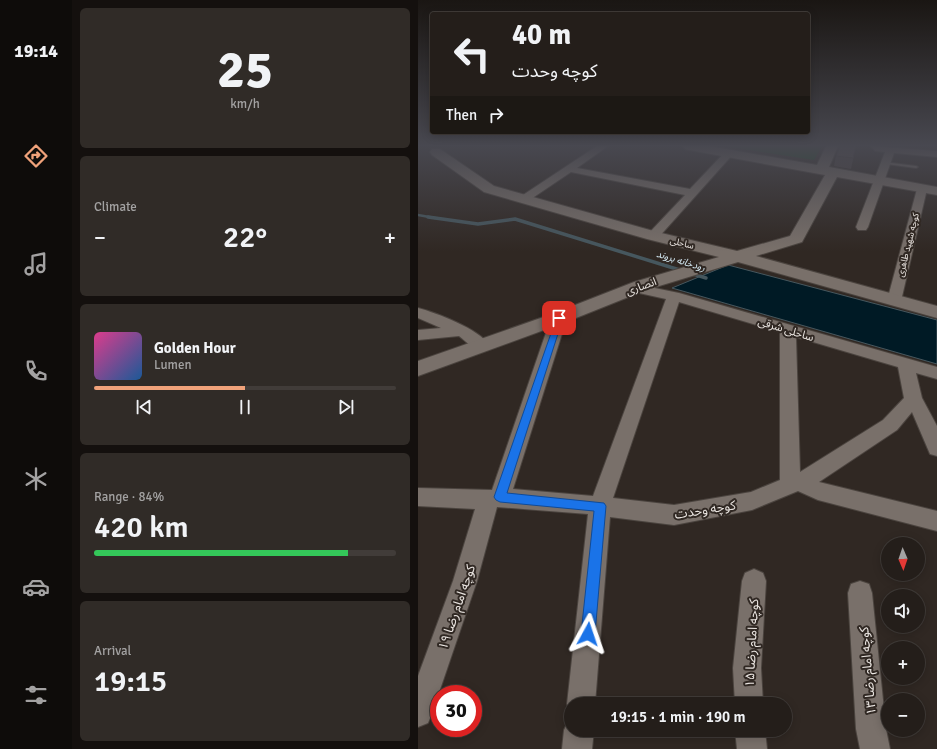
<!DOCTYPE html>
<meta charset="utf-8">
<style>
:root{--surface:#241e1a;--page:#302b27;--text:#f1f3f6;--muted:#a3a2a2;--line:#413c39;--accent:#f0a27a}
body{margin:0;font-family:Signika,"Noto Sans Arabic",sans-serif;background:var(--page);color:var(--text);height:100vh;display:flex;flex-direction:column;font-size:15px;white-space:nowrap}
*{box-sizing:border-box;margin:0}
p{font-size:13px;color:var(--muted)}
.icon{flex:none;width:22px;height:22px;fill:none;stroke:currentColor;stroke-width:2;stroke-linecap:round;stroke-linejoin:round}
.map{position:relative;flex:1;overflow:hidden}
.details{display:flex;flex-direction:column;gap:8px;padding:8px;background:#14100e;width:346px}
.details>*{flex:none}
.hud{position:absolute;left:12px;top:12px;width:380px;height:122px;border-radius:4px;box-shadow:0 2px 10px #0003,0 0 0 1px var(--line);background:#241e1a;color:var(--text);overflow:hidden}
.needle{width:26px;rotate:178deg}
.buttons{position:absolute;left:463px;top:537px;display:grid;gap:8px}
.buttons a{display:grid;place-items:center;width:44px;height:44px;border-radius:50%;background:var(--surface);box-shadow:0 2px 10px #0003,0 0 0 1px var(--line);font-size:20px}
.speed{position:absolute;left:12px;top:685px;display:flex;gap:8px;font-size:20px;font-weight:700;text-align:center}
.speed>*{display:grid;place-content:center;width:52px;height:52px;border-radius:50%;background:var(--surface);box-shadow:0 2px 10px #0003,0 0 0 1px var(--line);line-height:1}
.speed .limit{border:6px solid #d22;background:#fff;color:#111}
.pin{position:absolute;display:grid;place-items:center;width:34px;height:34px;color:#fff;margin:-17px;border-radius:8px;box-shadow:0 2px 6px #0006}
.me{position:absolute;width:44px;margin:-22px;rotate:5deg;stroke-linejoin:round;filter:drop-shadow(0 0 3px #0008)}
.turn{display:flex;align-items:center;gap:14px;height:84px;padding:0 16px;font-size:18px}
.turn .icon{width:52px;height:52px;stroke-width:2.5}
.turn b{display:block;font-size:28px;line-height:34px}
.then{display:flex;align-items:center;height:38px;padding:0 16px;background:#0003;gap:8px;font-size:15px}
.big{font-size:30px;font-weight:600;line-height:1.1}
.details .tile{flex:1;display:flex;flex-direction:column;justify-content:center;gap:6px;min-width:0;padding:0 14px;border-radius:6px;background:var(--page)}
.details .dial{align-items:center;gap:0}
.dial b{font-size:52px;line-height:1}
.song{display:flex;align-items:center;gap:12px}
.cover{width:48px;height:48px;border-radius:6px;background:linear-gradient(135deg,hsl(330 70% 55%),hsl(210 70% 35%))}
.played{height:4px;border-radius:2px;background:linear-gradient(90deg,var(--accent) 50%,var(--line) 50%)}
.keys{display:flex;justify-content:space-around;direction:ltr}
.heat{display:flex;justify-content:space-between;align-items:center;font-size:22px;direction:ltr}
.charge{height:6px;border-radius:3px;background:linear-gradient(90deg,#34c759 84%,var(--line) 0)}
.trip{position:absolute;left:146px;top:697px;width:228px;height:40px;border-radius:20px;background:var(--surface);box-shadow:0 2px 10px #0003,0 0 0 1px var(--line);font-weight:600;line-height:40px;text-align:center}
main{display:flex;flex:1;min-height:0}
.dock{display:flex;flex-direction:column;width:72px;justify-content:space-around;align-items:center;background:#0e0c0a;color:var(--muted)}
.dock .icon{width:28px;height:28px}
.dock .on{color:var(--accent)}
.dock b{font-size:18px;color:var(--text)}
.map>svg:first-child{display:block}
.green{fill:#0e481a}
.water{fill:#001a25;stroke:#46575e}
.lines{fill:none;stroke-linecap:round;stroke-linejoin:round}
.stream-far1{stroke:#46575e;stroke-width:2.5}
.stream{stroke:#46575e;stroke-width:3.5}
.lane-casing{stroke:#4b443f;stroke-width:2}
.street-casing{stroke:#4b443f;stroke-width:2}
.secondary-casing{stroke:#4b443f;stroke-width:2}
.lane{fill:#79706a;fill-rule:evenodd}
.street{fill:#79706a;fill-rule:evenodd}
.secondary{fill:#79706a;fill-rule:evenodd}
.wall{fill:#4a4040}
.building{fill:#564b4a;stroke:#3c3434}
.route{fill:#1a73e8;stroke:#114b97}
.labels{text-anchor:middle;stroke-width:4;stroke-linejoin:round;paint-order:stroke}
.far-street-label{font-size:9px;fill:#ebe6e2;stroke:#302823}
.far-water-label{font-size:10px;font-style:italic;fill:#d3e8f2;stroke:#302823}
.street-label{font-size:11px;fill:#ebe6e2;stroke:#302823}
.near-street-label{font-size:13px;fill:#ebe6e2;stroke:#302823}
</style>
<main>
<nav class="dock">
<b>19:14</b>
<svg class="icon on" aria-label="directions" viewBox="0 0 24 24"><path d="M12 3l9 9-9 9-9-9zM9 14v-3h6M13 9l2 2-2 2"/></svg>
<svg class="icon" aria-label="music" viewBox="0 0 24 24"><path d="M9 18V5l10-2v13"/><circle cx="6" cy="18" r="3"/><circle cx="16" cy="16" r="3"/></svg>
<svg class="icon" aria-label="phone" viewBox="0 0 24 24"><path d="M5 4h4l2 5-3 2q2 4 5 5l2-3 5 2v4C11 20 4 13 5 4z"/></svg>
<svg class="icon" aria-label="climate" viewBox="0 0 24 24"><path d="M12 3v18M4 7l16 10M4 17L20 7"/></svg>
<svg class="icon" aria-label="car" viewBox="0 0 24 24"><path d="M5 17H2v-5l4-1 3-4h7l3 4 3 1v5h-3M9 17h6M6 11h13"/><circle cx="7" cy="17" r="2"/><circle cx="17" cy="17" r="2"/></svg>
<svg class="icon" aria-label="filters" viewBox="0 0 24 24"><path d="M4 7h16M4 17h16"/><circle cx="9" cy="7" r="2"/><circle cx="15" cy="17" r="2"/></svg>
</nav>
<section class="details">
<div class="tile dial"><b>25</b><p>km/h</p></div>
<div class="tile"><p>Climate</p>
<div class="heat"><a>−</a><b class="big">22°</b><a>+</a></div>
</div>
<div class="tile">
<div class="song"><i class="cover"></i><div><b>Golden Hour</b><p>Lumen</p></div></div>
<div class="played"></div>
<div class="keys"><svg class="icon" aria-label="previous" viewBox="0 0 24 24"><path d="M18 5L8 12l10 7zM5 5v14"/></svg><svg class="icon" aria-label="pause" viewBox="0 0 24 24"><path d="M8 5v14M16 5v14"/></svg><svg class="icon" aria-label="next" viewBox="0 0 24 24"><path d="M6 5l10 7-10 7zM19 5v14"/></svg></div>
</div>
<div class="tile"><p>Range · 84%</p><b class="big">420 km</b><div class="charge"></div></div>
<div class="tile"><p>Arrival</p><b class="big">19:15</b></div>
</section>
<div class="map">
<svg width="519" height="749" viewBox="0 0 519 749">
<rect width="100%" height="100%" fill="#302823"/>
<path class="green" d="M 306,146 L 404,146 L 396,160 Z"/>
<path class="water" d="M 310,265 L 519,320 L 519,364 L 254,288 Z"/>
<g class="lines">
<path class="stream-far1" d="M 0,215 L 17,218"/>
<g class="stream">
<path d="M 10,217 L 60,224 L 97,219 L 265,271"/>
<path d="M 272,273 L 288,278"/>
</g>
<g class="lane-casing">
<path id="lane" d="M 466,162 L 498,166 L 500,167 L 498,168 L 468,164 L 466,164 Z"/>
</g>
<g class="street-casing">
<g id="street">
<path d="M 179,146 L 190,146 L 159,168 L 272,189 L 308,151 L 314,151 L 316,153 L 239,239 L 231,239 L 229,236 L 231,233 L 267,195 L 153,172 L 110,201 L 102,201 L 101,199 L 102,197 Z"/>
<path d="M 453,146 L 519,151 L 519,157 L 476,153 L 450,227 L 448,230 L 440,230 L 438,227 L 467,152 L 457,151 Z"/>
<path d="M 504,186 L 509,189 L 483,301 L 481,304 L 476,305 L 471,304 L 469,301 L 499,189 Z"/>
<path d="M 217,284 L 261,293 L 519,367 L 519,379 L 498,373 L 504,398 L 519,426 L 519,456 L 512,454 L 494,412 L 479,430 L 401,482 L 519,511 L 519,531 L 400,500 L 380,491 L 334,510 L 256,525 L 192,517 L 177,704 L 153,704 L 153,714 L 149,704 L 170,514 L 79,507 L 59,581 L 14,713 L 10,723 L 0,727 L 0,676 L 35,581 L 57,509 L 0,506 L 0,488 L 74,490 L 133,318 L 136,315 L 141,313 L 146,315 L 149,318 L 95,489 L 175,496 L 248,299 L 212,291 L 210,288 L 212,285 ZM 261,302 L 362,332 L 362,480 L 333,492 L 256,505 L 195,498 ZM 378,337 L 480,367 L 486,398 L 465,420 L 382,472 Z"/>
<path d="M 0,308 C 19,313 61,329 71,345 L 69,349 C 57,352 50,343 41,336 L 0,340 L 0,330 L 23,328 L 0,318 Z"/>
<path d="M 336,569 L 345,573 L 348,581 L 343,668 L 345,704 L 317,704 L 315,668 L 324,581 L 327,573 Z"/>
<path d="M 442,581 L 451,584 L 454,593 L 468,729 L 472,749 L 442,749 L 438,729 L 430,593 L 433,584 Z"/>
<path d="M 153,719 L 153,730 L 176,730 L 174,749 L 144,749 L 146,730 L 151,720 Z"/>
<path d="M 317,730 L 347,730 L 349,749 L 319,749 Z"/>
</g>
</g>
<g class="secondary-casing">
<path id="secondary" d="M 265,146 L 291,146 L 399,165 L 408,146 L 420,146 L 411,167 L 519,187 L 519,195 L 419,177 L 384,242 L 338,256 L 519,306 L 519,318 L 320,262 L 228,290 L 148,322 L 0,376 L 0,361 L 134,314 L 216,282 L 301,257 L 229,239 L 66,192 L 14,155 L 12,152 L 14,149 L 22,149 L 76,186 L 239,232 L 319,251 L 372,236 L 407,175 L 271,150 L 267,149 Z"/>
</g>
<use href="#lane" class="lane"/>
<use href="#street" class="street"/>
<use href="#secondary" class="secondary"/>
</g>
<path class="wall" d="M 438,146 L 433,169 L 416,166 L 418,156 Z"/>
<path class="building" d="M 422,146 L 438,146 L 435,158 L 418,156 Z"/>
<linearGradient id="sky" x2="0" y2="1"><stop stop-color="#1a1613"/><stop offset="0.58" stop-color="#484850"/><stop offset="1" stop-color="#484850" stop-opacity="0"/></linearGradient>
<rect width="519" height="251" fill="url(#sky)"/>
<path class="route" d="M 139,316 L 144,316 L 145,318 L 89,493 L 186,503 L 188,506 L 177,634 L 175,639 L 170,641 L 165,639 L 163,634 L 176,511 L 82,502 L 78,500 L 76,497 Z"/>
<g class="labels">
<g class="far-street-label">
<text transform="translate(264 243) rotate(14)" y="3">ساحلی</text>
<text transform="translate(490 245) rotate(-76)" y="3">کوچه شهید طاهری</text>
</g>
<g class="far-water-label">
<text transform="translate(263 260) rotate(17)" y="4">رودخانه بروند</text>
</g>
<g class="street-label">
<text transform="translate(223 286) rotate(-20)" y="4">انصاری</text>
<text transform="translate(368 329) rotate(17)" y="4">ساحلی شرقی</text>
</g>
<g class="near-street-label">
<text transform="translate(287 509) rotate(-9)" y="5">کوچه وحدت</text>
<text transform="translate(38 607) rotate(-71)" y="5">کوچه امام رضا ۱۹</text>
<text transform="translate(333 643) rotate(-87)" y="5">کوچه امام رضا ۱۵</text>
<text transform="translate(449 671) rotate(-95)" y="5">کوچه امام رضا ۱۳</text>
</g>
</g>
</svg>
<div class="buttons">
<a><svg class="needle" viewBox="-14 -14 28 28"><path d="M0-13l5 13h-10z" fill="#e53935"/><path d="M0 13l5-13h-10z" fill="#a3a2a2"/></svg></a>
<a><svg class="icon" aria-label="sound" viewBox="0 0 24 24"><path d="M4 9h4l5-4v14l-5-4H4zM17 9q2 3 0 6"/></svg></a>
<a>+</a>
<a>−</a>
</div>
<div class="speed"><div class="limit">30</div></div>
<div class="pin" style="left:141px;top:318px;background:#d93025"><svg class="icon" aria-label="arrive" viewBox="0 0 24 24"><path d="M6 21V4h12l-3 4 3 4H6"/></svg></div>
<svg class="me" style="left:170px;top:634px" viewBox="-20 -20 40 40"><path d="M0-17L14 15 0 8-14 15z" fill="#1a73e8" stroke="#fff" stroke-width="4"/></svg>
<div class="trip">19:15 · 1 min · 190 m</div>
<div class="hud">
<div class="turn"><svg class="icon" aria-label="left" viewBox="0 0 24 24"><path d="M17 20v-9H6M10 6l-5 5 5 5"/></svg><div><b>40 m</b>کوچه وحدت</div></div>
<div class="then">Then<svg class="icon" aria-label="right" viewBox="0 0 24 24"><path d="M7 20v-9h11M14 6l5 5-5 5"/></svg></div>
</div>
</div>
</main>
